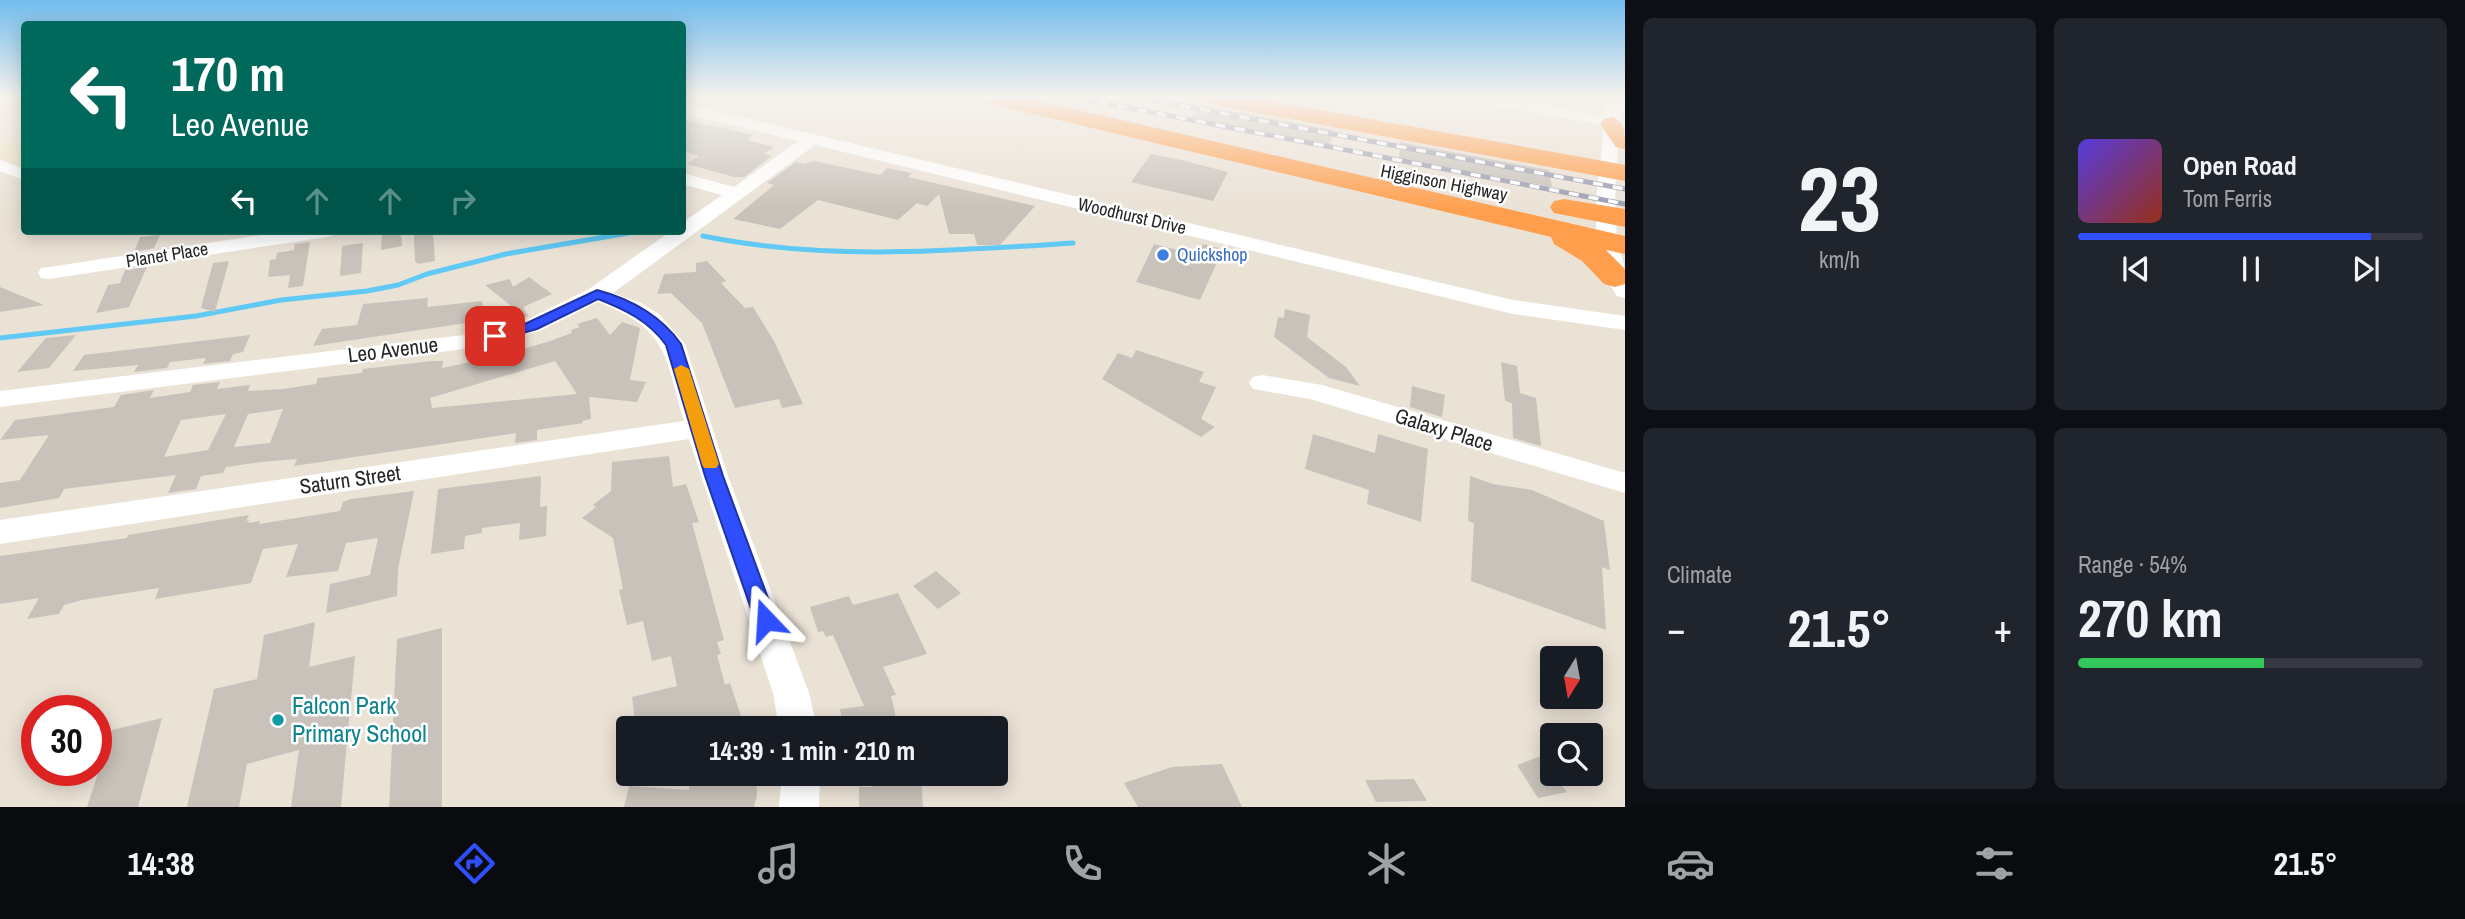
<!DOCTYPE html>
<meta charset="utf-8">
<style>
:root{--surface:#171b24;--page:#20242c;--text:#f1f3f6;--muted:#9ea1a6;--line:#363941;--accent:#2f4fff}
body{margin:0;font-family:"Archivo Narrow",sans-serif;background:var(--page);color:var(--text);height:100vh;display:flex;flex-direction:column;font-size:26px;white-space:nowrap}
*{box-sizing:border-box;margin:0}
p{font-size:23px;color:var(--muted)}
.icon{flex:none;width:38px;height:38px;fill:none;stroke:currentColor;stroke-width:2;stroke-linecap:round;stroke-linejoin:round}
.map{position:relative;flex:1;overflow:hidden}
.panel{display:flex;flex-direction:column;gap:18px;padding:18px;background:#0d0f14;width:840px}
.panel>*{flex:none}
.banner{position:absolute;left:21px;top:21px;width:665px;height:214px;border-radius:7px;box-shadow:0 4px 18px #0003;background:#00695c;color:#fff;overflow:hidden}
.needle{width:46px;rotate:191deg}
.buttons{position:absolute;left:1540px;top:646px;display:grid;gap:14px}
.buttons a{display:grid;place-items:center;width:63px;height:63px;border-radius:7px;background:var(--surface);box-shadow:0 4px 18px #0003;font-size:35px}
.speed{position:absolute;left:21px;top:695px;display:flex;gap:14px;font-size:35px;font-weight:700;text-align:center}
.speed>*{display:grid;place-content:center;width:91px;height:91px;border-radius:50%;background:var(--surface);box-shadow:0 4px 18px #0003;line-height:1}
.speed .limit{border:10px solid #d22;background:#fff;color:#111}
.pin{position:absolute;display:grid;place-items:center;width:60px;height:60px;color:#fff;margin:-30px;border-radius:14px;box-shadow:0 4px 10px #0006}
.me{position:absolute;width:77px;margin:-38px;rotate:340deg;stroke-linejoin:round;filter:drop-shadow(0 0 5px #0008)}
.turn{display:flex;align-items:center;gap:24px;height:147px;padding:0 35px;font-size:32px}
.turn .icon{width:91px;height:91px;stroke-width:2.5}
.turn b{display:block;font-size:49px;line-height:60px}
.lanes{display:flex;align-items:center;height:66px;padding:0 35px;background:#0003;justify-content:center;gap:35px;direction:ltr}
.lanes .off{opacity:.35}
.big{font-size:52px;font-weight:800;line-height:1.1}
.panel .card{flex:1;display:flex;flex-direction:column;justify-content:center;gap:10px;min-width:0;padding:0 24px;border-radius:10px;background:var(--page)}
.panel .dial{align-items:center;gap:0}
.dial b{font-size:91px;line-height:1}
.song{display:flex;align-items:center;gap:21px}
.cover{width:84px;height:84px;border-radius:10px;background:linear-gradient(135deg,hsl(250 70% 55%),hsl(10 70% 35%))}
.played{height:7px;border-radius:4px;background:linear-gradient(90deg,var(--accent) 85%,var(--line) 85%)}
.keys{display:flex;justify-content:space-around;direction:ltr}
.heat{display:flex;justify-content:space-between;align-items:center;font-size:38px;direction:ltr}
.charge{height:10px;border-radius:5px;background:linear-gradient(90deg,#34c759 54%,var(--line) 0)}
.panel .tiles{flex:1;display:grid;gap:18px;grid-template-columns:repeat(2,1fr)}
.trip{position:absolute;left:616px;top:716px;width:392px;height:70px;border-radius:7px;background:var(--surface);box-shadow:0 4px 18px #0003;font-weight:800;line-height:70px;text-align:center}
.menu{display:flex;height:112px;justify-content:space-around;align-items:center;background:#090b0e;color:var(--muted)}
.menu .icon{width:49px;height:49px}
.menu .on{color:var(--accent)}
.menu b{font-size:32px;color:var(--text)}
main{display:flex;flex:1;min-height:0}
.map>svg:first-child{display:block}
.education{fill:#eee2c4}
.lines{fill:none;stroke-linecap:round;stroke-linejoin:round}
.stream{stroke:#61c9f5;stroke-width:5}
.building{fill:#c8c2ba;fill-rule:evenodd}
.minor{fill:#fff;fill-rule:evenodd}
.highway{fill:#ff9f4d;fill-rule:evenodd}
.rail-casing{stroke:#999cb2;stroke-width:5}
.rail{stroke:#fff;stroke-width:3.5;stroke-dasharray:10;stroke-linecap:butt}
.route{fill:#2f4fff;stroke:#1f33a6;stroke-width:2}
.slow{fill:#f59e0b}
.shop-dot{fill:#3f7fe0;stroke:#fff;stroke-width:2.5}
.culture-dot{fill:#0f9aa8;stroke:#fff;stroke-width:2.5}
.labels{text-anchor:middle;stroke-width:5;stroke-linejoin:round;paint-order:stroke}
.far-street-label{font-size:18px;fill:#262626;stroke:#fff}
.far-shop-label{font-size:18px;fill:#366cbe;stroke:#fff;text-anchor:start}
.street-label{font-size:21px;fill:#262626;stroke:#fff}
.near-culture-label{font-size:24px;fill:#0d838f;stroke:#fff;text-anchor:start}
</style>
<main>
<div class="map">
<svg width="1625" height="807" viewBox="0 0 1625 807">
<rect width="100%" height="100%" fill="#ebe2d6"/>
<g class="education">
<path d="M 0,98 L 24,98 L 24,122 L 0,114 Z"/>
<path d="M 24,137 L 24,168 L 0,158 L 0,146 Z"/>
</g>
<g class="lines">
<g class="stream">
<path d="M 703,236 C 826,261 948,251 1073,243"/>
<path d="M 0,338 L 196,316 L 281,300 L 367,291 L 398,285 L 427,274 L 506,254 L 640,231"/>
</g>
</g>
<g class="building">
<path d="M 1200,105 L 1334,130 L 1330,145 L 1191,118 Z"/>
<path d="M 682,119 L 753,135 L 747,140 L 774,147 L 764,154 L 772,156 L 744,177 L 734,177 L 687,164 L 700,156 L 682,151 Z"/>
<path d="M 1400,142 L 1549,170 L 1552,187 L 1399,158 Z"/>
<path d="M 1151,154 L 1181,160 L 1228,172 L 1213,201 L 1131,182 Z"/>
<path d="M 814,161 L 880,175 L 887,168 L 912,173 L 908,177 L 1035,206 L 1000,245 L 977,245 L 974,234 L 949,234 L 939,194 L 927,206 L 917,203 L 898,220 L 818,200 L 780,229 L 733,219 L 774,185 L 767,183 L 796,162 L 803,164 Z"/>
<path d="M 382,231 L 401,231 L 402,246 L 381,250 Z"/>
<path d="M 433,232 L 435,261 L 418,264 L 415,261 L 414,235 Z"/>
<path d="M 160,235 L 154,248 L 134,252 L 140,237 Z"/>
<path d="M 310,242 L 303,286 L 288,288 L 290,275 L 268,277 L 270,260 L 276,259 L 277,253 L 294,250 L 295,244 Z"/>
<path d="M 363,243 L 361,273 L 340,276 L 342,246 Z"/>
<path d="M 1154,244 L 1198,255 L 1203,244 L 1223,249 L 1200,300 L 1136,282 Z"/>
<path d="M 229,261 L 215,312 L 201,308 L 213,263 Z"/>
<path d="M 707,261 L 726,281 L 721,283 L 745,308 L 753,307 L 774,341 L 803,404 L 782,408 L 779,399 L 735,408 L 702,323 L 671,293 L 657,294 L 664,274 L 696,272 L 696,263 Z"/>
<path d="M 147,267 L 129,307 L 96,313 L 108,285 L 120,283 L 125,270 Z"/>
<path d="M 529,277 L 552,294 L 523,307 L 528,316 L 525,317 L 485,285 L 510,279 L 513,287 Z"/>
<path d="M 0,287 L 44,305 L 0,312 Z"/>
<path d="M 428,298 L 427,307 L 482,301 L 486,320 L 313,346 L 322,329 L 357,325 L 363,304 Z"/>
<path d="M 1285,309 L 1310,315 L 1307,337 L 1346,367 L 1360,386 L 1329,378 L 1274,337 L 1278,317 L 1284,318 Z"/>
<path d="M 597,318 L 610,335 L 622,322 L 640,328 L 630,380 L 646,382 L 637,402 L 589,397 L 591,419 L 582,421 L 583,423 L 537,430 L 537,440 L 515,443 L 516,433 L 294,466 L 297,459 L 262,462 L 226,467 L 223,473 L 201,476 L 196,489 L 168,493 L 176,475 L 64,489 L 59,498 L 0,508 L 0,483 L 20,480 L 49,435 L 0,440 L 15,420 L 114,407 L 121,395 L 154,390 L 150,398 L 190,392 L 193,385 L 220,382 L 217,389 L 250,385 L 248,391 L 283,389 L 316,384 L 318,378 L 362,373 L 363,369 L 431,361 L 443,361 L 442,368 L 471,362 L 472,364 L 550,341 L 572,333 L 571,330 L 580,327 L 577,324 ZM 555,361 L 577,394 L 432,408 L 430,398 ZM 283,409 L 270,443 L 234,447 L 248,414 ZM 226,414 L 208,450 L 164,457 L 181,420 Z"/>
<path d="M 76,335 L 49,368 L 17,372 L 46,338 Z"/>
<path d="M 250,335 L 243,352 L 233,354 L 230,361 L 203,364 L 206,358 L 170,362 L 167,368 L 134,372 L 138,365 L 73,371 L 84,355 Z"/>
<path d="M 1136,350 L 1204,372 L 1199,382 L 1216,387 L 1201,419 L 1215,427 L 1201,437 L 1102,379 L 1118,353 L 1132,358 Z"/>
<path d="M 1501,362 L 1517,366 L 1520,393 L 1536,398 L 1541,446 L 1513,438 L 1512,403 L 1505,401 Z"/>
<path d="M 1412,386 L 1445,395 L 1442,417 L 1410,407 Z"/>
<path d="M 1313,434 L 1375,453 L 1378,434 L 1428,449 L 1421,522 L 1367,504 L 1369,490 L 1305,469 Z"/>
<path d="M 669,456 L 673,487 L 686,484 L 699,522 L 692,523 L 724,640 L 717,642 L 721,654 L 717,655 L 725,685 L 730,683 L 745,728 L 638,728 L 635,720 L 632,697 L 677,686 L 671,656 L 652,661 L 643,621 L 627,625 L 619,590 L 623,589 L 613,538 L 582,518 L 596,507 L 593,505 L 611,491 L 612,462 Z"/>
<path d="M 541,476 L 540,507 L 547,506 L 546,536 L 519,540 L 520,523 L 482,528 L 482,533 L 465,536 L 464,549 L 431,554 L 438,489 Z"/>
<path d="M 1470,476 L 1493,484 L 1532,490 L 1604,521 L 1610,570 L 1602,567 L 1606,630 L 1471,581 L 1474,523 L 1468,521 Z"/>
<path d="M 414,491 L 398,569 L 397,596 L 326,613 L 330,584 L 370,575 L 378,538 L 346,543 L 338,571 L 286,577 L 298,544 L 263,549 L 251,583 L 155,599 L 159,588 L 82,600 L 64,605 L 59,614 L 27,619 L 39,598 L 0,604 L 0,556 L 127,538 L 128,535 L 249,515 L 246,521 L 249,520 L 248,523 L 260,521 L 259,524 L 340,511 L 343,502 L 351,499 Z"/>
<path d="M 936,571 L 961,593 L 938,609 L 913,586 Z"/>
<path d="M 898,593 L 927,654 L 883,667 L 896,695 L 891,696 L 898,726 L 843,728 L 840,709 L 864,706 L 833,635 L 826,637 L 823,631 L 818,632 L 810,607 L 849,596 L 853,605 Z"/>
<path d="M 315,622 L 309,667 L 355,656 L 341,807 L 291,807 L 299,750 L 247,764 L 239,807 L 187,807 L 214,689 L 257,679 L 264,635 Z"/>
<path d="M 442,628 L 442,807 L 389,807 L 397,639 Z"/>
<path d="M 162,718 L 138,807 L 87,807 L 112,730 Z"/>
<path d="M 1541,756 L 1552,774 L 1567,792 L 1538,798 L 1517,765 Z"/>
<path d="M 1222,764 L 1242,807 L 1138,807 L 1124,783 L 1172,767 Z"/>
<path d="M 689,774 L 756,774 L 757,795 L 754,807 L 624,807 L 629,786 L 689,790 Z"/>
<path d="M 872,774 L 921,774 L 923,807 L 859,807 L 859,787 L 872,787 Z"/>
<path d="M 1414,779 L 1427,801 L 1376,802 L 1365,780 Z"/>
</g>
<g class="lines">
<g class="minor">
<path d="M 1475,98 L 1508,98 L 1598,116 L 1606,111 L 1608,98 L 1624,98 L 1618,145 L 1615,202 L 1617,240 L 1625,270 L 1625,298 L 1617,296 C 1582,245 1600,181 1604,125 L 1482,103 Z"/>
<path d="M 682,103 L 1513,300 L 1625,316 L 1625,330 L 1513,314 L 815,145 L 613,293 L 641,303 L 659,314 L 685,344 L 728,476 L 809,693 L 817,728 L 779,728 L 773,693 L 689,439 L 0,544 L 0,520 L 684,421 C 664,354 669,330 598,302 L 540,331 L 464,349 L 0,407 L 0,391 L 464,335 L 524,321 L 589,289 L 671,231 L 682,231 L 682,223 L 722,195 L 682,184 L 682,173 L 734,187 L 798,141 L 682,113 Z"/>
<path d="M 0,160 L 24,169 L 24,180 L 0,171 Z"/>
<path d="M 287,231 L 337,231 L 334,235 L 327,237 L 49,279 L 41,278 L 38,273 L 41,268 L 49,267 Z"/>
<path d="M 1262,375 L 1322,385 L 1625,473 L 1625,493 L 1310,399 L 1253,389 L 1249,383 L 1253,377 Z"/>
<path d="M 782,774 L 820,774 L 819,807 L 779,807 Z"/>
</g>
<g class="highway">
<path d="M 984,98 L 1026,98 L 1625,236 L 1625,254 L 1606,250 L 1625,269 L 1625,284 L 1615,287 L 1604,284 L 1582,261 L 1554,244 L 1551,237 L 995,105 L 987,103 Z"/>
<path d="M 1203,98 L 1254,98 L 1625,165 L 1625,181 L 1214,105 L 1206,103 Z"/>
<path d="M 1612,117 C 1625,121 1625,135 1625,149 L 1616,147 L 1600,124 L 1604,119 Z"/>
<path d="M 1564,199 L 1625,209 L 1625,227 L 1554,213 L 1550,207 L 1554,201 Z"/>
</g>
<g class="rail-casing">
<g id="rail">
<path d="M 1078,98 L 1625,204"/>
<path d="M 1141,98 L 1625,189"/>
</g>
</g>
<use href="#rail" class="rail"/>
</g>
<linearGradient id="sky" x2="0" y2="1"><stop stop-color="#72bced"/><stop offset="0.46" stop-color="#f6f2ed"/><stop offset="1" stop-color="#f6f2ed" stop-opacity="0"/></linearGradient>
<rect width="1625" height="211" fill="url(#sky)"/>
<path class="route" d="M 597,290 C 631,299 661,316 681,344 L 723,476 L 776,620 L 773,626 L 766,629 L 758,626 L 755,620 L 705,476 L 666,345 C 649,321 624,309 598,299 L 537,329 L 495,341 L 488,336 L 490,333 L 527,323 Z"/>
<path class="slow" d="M 681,365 L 689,369 L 719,464 L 716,468 L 704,468 L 702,464 L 674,369 Z"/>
<circle class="shop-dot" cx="1163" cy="255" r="7"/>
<circle class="culture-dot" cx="278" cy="720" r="7"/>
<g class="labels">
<g class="far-street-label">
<text transform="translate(1444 183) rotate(11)" y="6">Higginson Highway</text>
<text transform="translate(1132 216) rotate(13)" y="6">Woodhurst Drive</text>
<text transform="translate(167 255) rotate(-9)" y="6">Planet Place</text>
</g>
<g class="far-shop-label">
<text x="1177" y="261">Quickshop</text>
</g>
<g class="street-label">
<text transform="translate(393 350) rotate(-7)" y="7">Leo Avenue</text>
<text transform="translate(1444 430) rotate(17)" y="7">Galaxy Place</text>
<text transform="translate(350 480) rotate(-8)" y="7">Saturn Street</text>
</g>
<g class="near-culture-label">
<text x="292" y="714">Falcon Park<tspan x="292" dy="28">Primary School</tspan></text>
</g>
</g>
</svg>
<div class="buttons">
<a><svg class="needle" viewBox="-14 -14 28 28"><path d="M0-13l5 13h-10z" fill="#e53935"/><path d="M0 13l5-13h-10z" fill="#9ea1a6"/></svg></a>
<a><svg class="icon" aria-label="search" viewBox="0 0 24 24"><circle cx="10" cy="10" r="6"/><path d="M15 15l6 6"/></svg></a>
</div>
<div class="speed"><div class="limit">30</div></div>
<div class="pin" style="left:495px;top:336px;background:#d93025"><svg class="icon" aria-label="arrive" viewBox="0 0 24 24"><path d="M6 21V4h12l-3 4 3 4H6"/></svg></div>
<svg class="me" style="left:766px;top:620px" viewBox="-20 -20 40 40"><path d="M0-17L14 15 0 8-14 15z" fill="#2f4fff" stroke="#fff" stroke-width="4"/></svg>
<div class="trip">14:39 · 1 min · 210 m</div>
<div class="banner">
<div class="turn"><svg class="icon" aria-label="left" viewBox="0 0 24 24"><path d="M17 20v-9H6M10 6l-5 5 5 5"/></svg><div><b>170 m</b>Leo Avenue</div></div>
<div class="lanes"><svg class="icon" aria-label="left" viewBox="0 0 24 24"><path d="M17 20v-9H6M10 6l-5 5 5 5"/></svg><svg class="icon off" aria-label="ahead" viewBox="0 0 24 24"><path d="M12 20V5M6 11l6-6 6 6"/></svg><svg class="icon off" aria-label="ahead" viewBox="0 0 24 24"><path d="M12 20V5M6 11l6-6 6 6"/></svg><svg class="icon off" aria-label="right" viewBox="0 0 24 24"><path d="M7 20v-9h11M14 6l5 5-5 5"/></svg></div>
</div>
</div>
<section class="panel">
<div class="tiles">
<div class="card dial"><b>23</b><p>km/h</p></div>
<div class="card">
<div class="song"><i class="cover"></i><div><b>Open Road</b><p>Tom Ferris</p></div></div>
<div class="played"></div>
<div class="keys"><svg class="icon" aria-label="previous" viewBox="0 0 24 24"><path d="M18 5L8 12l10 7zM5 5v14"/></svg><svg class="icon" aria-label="pause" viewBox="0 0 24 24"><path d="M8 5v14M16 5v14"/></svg><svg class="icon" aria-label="next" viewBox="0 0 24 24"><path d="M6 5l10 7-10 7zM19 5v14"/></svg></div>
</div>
<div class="card"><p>Climate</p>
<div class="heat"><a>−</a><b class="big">21.5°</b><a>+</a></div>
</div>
<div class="card"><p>Range · 54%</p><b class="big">270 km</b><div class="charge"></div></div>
</div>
</section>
</main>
<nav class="menu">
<b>14:38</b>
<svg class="icon on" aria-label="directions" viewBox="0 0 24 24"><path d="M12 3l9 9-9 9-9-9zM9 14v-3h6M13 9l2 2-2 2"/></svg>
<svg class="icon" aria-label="music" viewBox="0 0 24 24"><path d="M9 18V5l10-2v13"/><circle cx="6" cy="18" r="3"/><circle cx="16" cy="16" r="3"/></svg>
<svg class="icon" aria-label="phone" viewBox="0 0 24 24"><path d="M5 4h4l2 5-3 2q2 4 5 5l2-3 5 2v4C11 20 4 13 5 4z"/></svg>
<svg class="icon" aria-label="climate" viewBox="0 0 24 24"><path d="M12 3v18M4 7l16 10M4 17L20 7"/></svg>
<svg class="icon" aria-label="car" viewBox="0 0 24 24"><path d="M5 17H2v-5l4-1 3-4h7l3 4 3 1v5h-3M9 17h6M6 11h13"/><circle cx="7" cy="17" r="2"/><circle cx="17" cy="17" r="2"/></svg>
<svg class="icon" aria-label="filters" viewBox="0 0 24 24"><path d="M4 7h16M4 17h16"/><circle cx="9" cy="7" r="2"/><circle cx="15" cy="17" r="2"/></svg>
<b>21.5°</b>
</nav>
